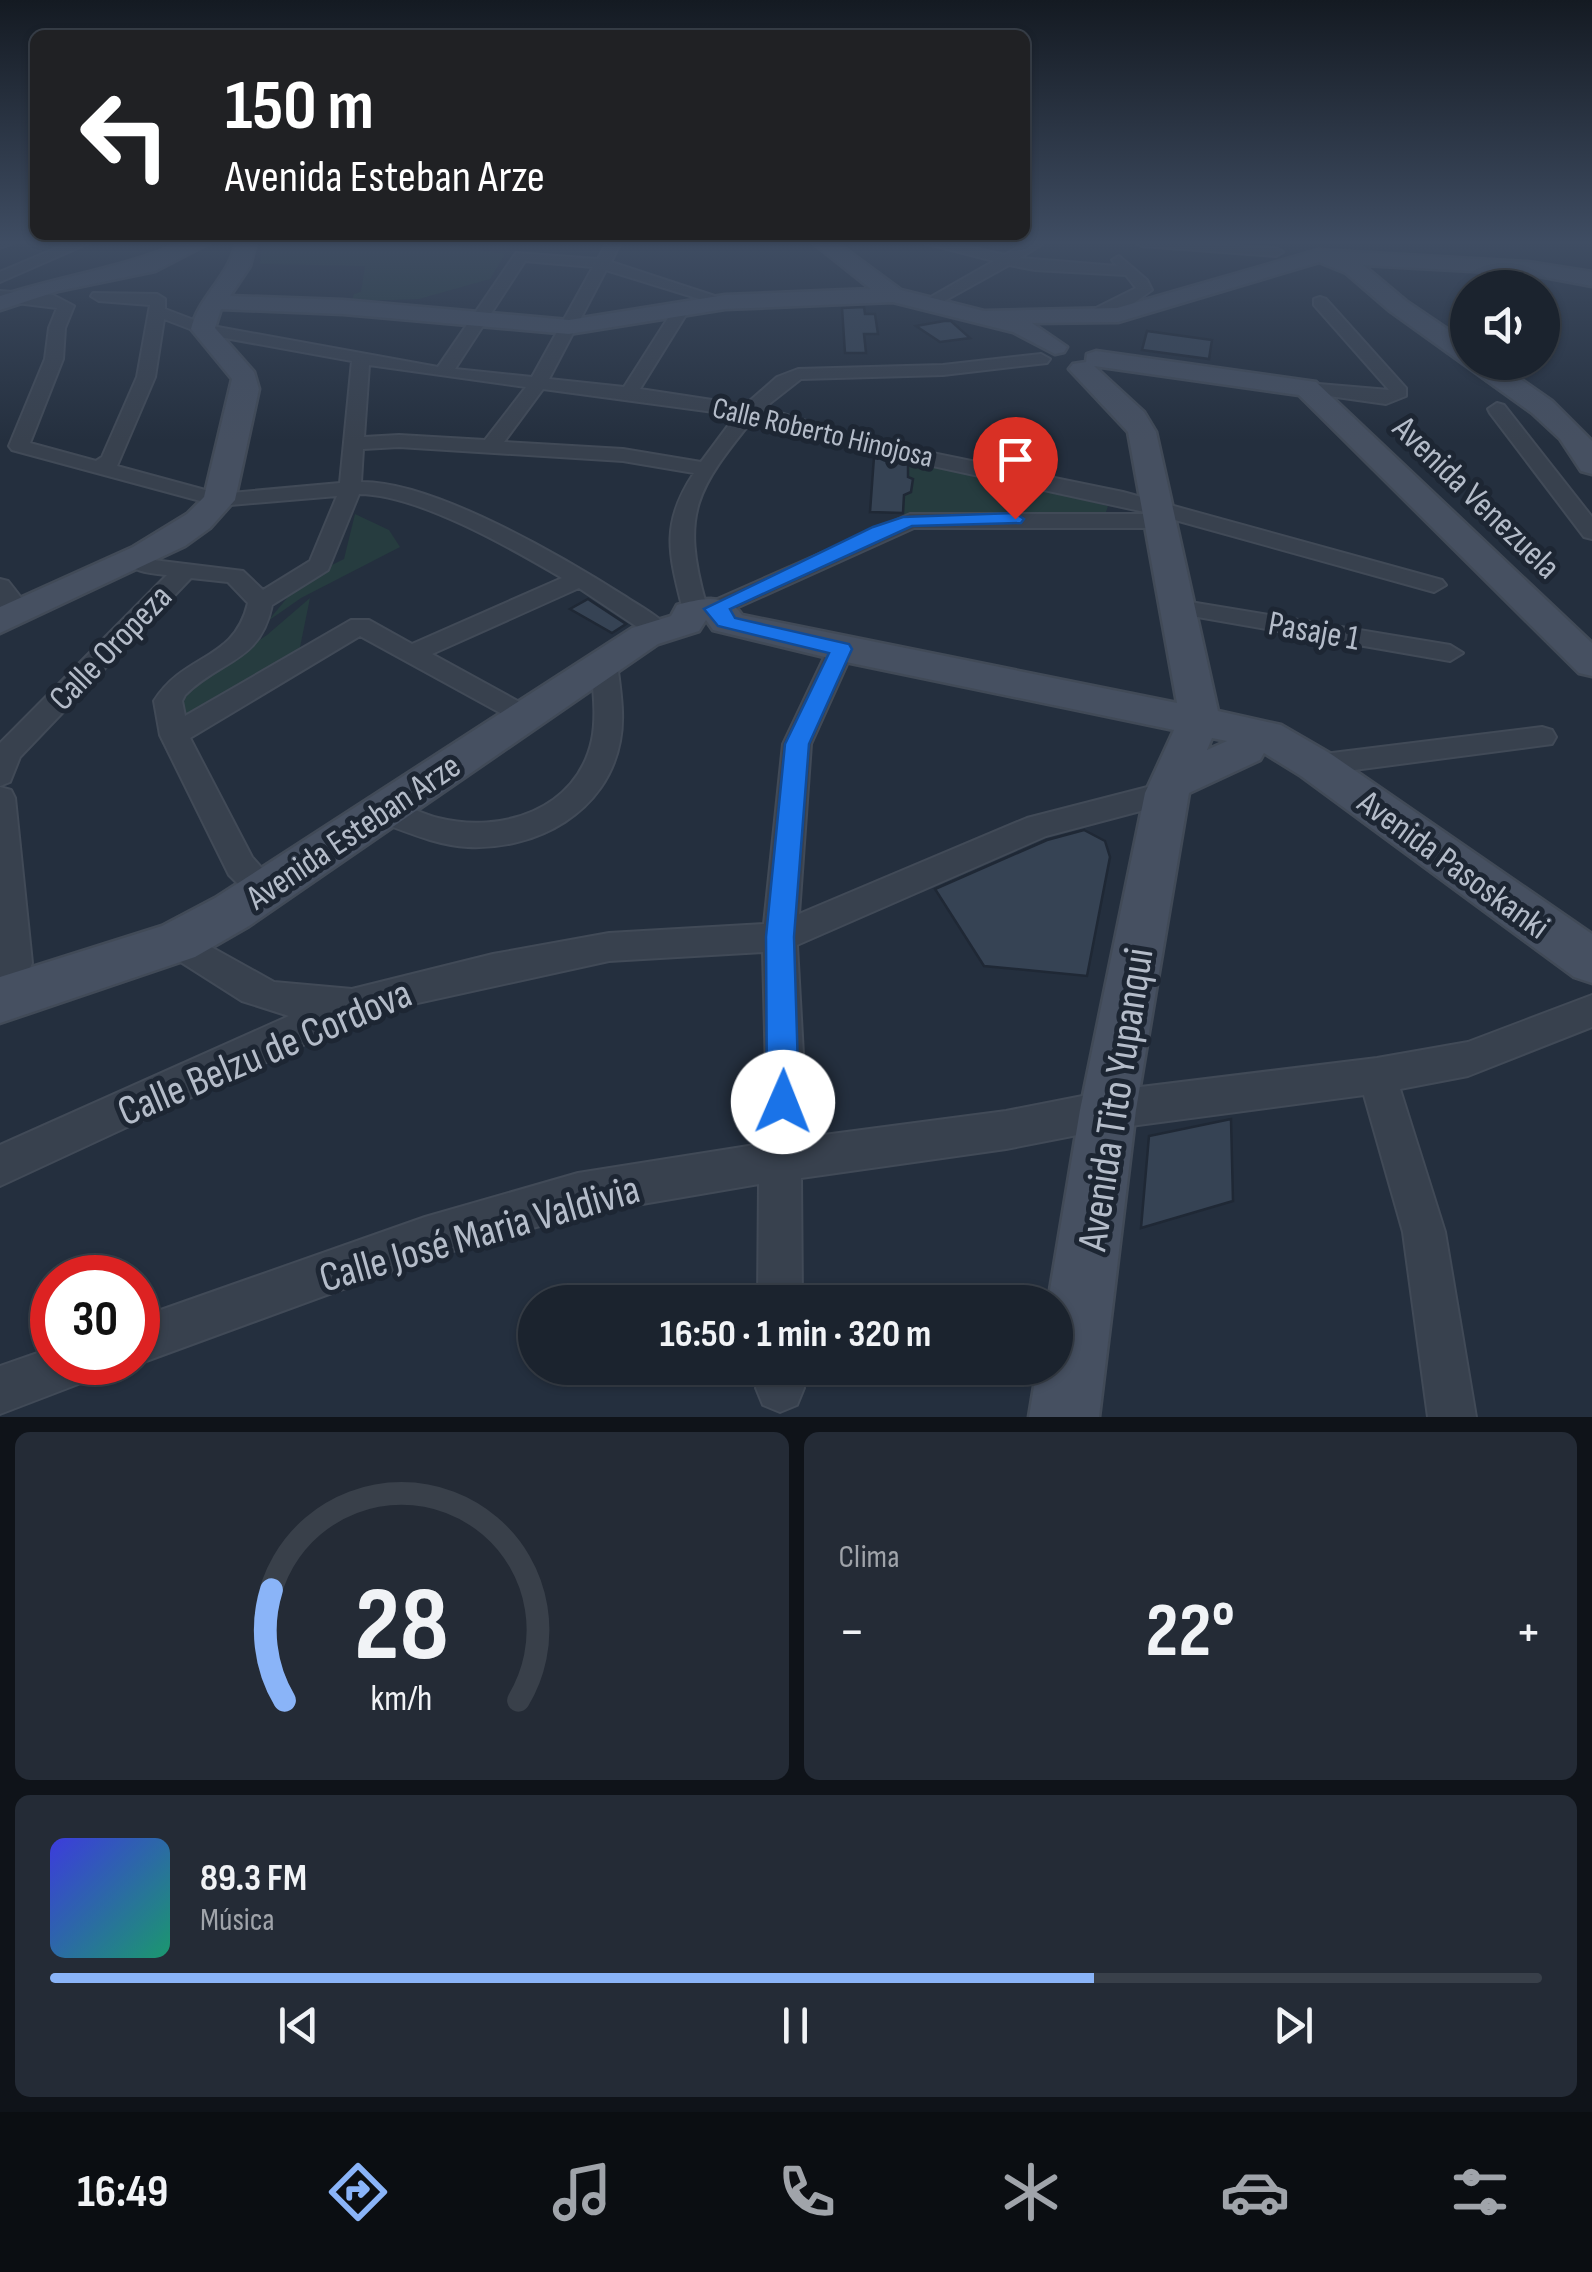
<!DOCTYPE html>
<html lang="es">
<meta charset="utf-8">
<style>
:root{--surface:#1b232e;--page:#242b36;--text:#f1f3f6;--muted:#a0a4aa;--line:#39404a;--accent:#8ab4f8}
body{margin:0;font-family:"Sofia Sans Condensed",sans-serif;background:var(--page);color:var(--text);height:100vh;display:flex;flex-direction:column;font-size:38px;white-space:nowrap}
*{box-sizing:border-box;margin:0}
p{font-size:32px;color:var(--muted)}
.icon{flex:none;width:55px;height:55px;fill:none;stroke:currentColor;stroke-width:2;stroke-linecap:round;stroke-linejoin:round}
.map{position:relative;height:1417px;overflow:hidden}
.sheet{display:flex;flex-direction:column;gap:15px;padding:15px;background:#0f1319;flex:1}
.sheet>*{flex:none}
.banner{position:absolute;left:30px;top:30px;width:1000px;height:210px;border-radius:15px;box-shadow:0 2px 8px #0004,0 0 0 2px var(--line);background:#202124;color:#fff;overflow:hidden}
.fabs{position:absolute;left:1450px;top:270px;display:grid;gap:20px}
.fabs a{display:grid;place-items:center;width:110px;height:110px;border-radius:50%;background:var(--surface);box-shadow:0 2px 8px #0004,0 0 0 2px var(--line);font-size:50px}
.speed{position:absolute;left:30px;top:1255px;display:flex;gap:20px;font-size:50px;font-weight:700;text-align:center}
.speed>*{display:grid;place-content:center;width:130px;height:130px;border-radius:50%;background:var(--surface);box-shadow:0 2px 8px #0004,0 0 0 2px var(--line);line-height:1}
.speed .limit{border:15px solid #d22;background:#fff;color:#111}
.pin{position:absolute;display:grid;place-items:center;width:85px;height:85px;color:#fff;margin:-102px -42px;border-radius:50% 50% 50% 0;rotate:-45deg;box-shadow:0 0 10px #0007}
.pin .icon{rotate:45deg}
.me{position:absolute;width:110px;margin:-55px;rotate:1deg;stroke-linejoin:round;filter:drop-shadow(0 0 8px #0008)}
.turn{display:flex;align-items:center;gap:35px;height:210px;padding:0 30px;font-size:45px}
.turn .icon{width:130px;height:130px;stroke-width:2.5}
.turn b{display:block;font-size:70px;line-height:85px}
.big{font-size:75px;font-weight:700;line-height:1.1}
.sheet .tile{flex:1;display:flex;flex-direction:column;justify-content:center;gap:15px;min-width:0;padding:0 35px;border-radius:15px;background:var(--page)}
.sheet .dial{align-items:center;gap:0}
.dial svg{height:260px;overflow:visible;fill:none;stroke:var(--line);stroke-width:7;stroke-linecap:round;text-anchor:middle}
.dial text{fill:var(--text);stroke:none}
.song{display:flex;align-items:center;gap:30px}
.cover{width:120px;height:120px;border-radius:15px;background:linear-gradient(135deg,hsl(240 70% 55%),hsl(160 70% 35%))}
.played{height:10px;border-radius:5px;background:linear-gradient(90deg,var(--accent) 70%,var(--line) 70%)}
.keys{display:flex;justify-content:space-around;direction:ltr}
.heat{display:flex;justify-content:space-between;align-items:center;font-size:55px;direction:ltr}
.sheet .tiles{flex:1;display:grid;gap:15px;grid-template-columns:1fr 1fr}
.tile:last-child{grid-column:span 2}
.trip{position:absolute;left:518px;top:1285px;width:555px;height:100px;border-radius:50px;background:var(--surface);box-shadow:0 2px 8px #0004,0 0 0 2px var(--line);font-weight:700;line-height:100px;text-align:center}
.tabs{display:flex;height:160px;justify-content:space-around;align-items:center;background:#0b0e12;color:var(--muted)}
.tabs .icon{width:70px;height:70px}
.tabs .on{color:var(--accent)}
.tabs b{font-size:45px;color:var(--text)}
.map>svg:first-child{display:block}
.green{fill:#263c3f}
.building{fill:#364354;stroke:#1f2835;stroke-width:2.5}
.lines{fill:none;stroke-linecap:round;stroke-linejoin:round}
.street-casing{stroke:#414a57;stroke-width:4}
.secondary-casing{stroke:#414a57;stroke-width:5}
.street{fill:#38414e;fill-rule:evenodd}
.secondary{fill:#465061;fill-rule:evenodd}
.route{fill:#1a73e8;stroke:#114b97;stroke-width:2.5}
.labels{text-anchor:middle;stroke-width:10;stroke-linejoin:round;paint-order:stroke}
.far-street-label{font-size:30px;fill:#b4bcc9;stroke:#1d2633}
.street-label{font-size:35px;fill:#b4bcc9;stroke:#1d2633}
.near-street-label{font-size:42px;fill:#b4bcc9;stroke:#1d2633}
</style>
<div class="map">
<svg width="1592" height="1417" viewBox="0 0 1592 1417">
<rect width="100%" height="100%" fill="#242f3e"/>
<g class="green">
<path d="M 263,242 L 424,242 L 505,254 L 490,279 L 419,299 L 359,301 L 352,300 L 354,294 L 361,292 L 365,266 L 260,264 Z"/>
<path d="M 909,457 L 1108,506 L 1106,512 L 1083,514 L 903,514 L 904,495 L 911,492 L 913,479 L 908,477 Z"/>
<path d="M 355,514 L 389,530 L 400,547 L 301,598 L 268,621 L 302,580 L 344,559 Z"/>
<path d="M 310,598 L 297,662 L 183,727 L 181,712 L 188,688 L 267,635 Z"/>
</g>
<g class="building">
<path d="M 864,307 L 865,314 L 875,314 L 878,334 L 864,334 L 866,353 L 845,353 L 842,308 Z"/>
<path d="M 944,321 L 951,321 L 970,338 L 940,342 L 916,326 Z"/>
<path d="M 1147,331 L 1212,340 L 1209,359 L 1142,350 Z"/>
<path d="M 874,457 L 908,464 L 908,477 L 913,479 L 911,492 L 904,495 L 903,513 L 870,512 Z"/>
<path d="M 588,599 L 626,624 L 612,633 L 570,609 Z"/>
<path d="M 1084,830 L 1105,841 L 1110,857 L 1087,976 L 984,966 L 935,889 L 1047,840 Z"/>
<path d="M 1231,1119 L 1233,1201 L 1141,1228 L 1149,1136 Z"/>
</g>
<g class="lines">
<g class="street-casing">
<g id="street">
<path d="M 0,242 L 16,242 L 0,248 Z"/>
<path d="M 71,242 L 91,242 L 0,282 L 0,272 Z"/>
<path d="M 607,242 L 621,242 L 611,262 L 733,302 L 719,305 L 606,270 L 549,379 L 624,387 L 675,307 L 681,305 L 689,310 L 640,389 L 745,405 L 777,377 L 798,369 L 943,365 L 1041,354 L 1050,359 L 1047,363 L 943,375 L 801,379 L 764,408 L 864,439 L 1123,492 L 1442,580 L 1446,585 L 1434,592 L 1168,518 L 1167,526 L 1159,528 L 914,528 L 723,614 L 695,617 L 683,610 C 669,554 660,524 694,473 L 623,461 L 399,447 L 363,449 L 361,482 C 434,481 565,558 626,597 C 641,607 659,616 670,629 L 657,637 L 648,634 L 579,588 L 432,654 L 534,710 L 538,717 L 534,724 L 524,726 L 360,636 L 190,738 L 252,857 L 283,892 L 279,901 L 267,905 L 255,901 L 229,875 L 160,735 L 154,701 C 185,652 234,662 248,603 L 228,582 L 191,578 L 20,757 L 10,782 L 0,786 L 0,743 L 167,575 C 149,573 132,572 120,558 L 124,553 L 132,551 L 153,560 L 243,571 L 263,590 L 310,561 L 337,496 L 219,506 L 12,450 L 9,446 L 45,359 L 49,328 L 57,308 L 0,301 L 0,291 L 53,295 L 74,306 L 65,328 L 63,359 L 30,443 L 96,461 L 102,457 L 137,377 L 150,305 L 99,301 L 91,296 L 93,293 L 157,294 L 165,299 L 165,309 L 207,325 L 438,367 L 516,253 L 598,259 ZM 525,261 L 593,267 L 532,377 L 455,369 ZM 164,319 L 203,334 L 352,361 L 340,483 L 220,494 L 117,466 L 155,377 ZM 369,365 L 526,387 L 485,440 L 399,435 L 364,437 ZM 543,389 L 736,415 L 701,462 L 623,449 L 504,442 ZM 754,418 L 859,450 L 1154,514 L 910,514 L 706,604 C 680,512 697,489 754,418 ZM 359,494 C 417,494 511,548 562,578 L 412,644 L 369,620 L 351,620 L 185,716 L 182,701 L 185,695 C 221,659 260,663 272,605 L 328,570 Z"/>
<path d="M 920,242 L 947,242 L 1005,255 L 1027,242 L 1045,242 L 1020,258 L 1117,266 L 1112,260 L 1119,256 L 1147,280 L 1152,290 L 1127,308 L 1092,321 L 1084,316 L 1086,313 L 1136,288 L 1126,275 L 1035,270 L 1009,265 L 928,310 L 920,305 L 922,302 L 994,261 Z"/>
<path d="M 1135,242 L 1276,248 L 1283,252 L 1276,256 L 1142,246 Z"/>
<path d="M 1320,297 L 1326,299 L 1406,388 L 1406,396 L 1386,404 L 1301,392 L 1301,384 L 1307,383 L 1389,390 L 1314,305 L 1314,299 Z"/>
<path d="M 1497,403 L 1504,405 L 1592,517 L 1592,539 L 1584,537 L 1490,413 L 1488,409 Z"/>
<path d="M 0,579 L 8,581 C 16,591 23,600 30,610 L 27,615 L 9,615 L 0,608 Z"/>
<path d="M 1178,600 L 1450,645 L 1463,653 L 1450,661 L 1169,612 L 1166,607 L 1169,602 Z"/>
<path d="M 841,641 L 854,649 L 811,744 L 799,914 L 1027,818 L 1167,782 L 1178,785 L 1182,793 L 1178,801 L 1046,836 L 797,945 L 804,1073 L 801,1138 L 1006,1111 L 1108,1091 L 1377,1058 L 1468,1042 L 1592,995 L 1592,1027 L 1468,1076 L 1400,1089 L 1445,1232 L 1476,1417 L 1428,1417 L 1403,1232 L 1364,1095 L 1108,1129 L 1006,1149 L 801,1178 L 802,1302 L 758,1302 L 759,1184 L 578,1215 L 425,1259 L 138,1364 L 135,1362 L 138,1318 L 425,1217 L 578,1173 L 761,1144 L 766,1073 L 763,952 L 609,961 L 372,1013 L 0,1186 L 0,1145 L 289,1016 L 242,1001 L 165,952 L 160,942 L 165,932 L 177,928 L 274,982 L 352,989 L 493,954 L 609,933 L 764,924 L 783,744 L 828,649 Z"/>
<path d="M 604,655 L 617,663 C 620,688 625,716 620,741 C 607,812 537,850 468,847 C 434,845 403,830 371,819 L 367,811 L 371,803 C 393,796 416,813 438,818 C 501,834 577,810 592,740 C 597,716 593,688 591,663 Z"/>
<path d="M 1542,727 L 1552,730 L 1556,737 L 1552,744 L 1316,775 L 1306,772 L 1301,765 L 1306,758 L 1316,755 Z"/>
<path d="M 0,787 L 11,790 L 15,798 L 32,963 L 13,1012 L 0,1017 Z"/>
<path d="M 52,1348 L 52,1362 L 101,1362 L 94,1378 L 0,1414 L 0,1366 Z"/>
<path d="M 757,1368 L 803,1368 L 804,1388 L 797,1405 L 780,1412 L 763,1405 L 756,1388 Z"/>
</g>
</g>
<g class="secondary-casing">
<g id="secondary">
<path d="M 183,242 L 211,242 L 155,271 L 58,291 L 0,310 L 0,296 C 61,276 124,268 183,242 Z"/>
<path d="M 236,242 L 256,242 L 250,266 L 230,296 L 343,300 L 569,320 L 725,295 L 871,289 L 812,242 L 836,242 L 901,290 L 984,311 L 1117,308 L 1318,250 L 1528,262 L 1592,272 L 1592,286 L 1528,274 L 1363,265 L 1406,301 L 1468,343 L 1468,362 L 1496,362 L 1552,401 L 1592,441 L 1592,474 L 1581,471 L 1560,439 L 1532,413 L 1390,311 L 1346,273 L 1319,262 L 1118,322 L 1032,323 L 1067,347 L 1064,352 L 1055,354 L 1013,332 L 893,302 L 725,309 L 569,334 L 343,314 L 221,309 L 215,328 L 254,372 L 259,389 L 235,500 L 210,528 L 185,546 L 0,633 L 0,607 L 133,547 L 187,514 L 204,497 L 232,379 L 191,329 C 199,296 230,276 236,242 Z"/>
<path d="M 1096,351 L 1316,382 L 1592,643 L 1592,676 L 1579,673 L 1299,395 L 1094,366 L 1144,412 L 1156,432 L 1218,711 L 1281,725 L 1331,754 L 1592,934 L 1592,983 L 1574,977 L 1301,776 L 1264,753 L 1260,760 L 1189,793 L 1136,1110 L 1099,1417 L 1029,1417 L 1037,1368 L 1055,1368 L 1055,1302 L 1048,1302 L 1080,1110 L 1145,793 L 1174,730 L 841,661 L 713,630 L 706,620 L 699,631 L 658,644 L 249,926 L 195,957 L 0,1023 L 0,977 L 162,926 L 215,898 L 632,628 L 671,616 L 677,605 C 700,599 727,592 742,615 L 1177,703 L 1128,432 L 1069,369 L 1073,364 L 1086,362 L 1087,354 ZM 1212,738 L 1227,741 L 1207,750 Z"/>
</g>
</g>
<use href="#street" class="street"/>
<use href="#secondary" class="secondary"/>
</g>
<linearGradient id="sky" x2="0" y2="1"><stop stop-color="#141a22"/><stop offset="0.55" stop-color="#3f4d63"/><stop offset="1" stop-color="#3f4d63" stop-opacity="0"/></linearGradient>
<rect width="1592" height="441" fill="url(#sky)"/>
<path class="route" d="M 1015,513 L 1024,519 L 1021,523 L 912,526 L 730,609 L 735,618 L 849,644 L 852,649 L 809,744 L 794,937 L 799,1102 L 795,1113 L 783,1117 L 772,1113 L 767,1102 L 766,937 L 785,744 L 829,653 L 718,626 L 704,609 L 873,527 L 903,517 Z"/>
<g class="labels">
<g class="far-street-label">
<text transform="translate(823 432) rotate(13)" y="10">Calle Roberto Hinojosa</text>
</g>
<g class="street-label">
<text transform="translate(1477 497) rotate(44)" y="12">Avenida Venezuela</text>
<text transform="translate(1314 630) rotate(10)" y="12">Pasaje 1</text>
<text transform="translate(110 647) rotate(-46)" y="12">Calle Oropeza</text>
<text transform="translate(353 831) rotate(-34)" y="12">Avenida Esteban Arze</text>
<text transform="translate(1454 864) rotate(36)" y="12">Avenida Pasoskanki</text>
</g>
<g class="near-street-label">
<text transform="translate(264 1051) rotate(-23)" y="15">Calle Belzu de Cordova</text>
<text transform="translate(1114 1099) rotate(-81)" y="15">Avenida Tito Yupanqui</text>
<text transform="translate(479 1232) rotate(-16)" y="15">Calle José Maria Valdivia</text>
</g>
</g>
</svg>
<div class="fabs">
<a><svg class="icon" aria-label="sound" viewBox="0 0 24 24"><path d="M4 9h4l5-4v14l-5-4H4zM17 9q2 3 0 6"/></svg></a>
</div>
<div class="speed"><div class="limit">30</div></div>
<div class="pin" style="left:1015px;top:519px;background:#d93025"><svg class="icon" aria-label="arrive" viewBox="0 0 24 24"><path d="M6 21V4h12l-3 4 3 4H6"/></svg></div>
<svg class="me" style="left:783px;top:1102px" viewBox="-20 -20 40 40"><circle r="19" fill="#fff"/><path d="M0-13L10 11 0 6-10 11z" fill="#1a73e8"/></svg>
<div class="trip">16:50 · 1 min · 320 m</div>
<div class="banner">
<div class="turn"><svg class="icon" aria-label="left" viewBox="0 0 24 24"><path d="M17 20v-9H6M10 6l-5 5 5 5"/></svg><div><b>150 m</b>Avenida Esteban Arze</div></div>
</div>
</div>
<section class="sheet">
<div class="tiles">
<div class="tile dial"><svg viewBox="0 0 100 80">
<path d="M14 69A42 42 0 1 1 86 69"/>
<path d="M14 69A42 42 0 0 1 10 35" stroke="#8ab4f8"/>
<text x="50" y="56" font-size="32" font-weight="700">28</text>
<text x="50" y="72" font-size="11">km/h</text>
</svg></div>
<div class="tile"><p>Clima</p>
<div class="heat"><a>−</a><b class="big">22°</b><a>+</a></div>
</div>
<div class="tile">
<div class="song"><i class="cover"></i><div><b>89.3 FM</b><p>Música</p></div></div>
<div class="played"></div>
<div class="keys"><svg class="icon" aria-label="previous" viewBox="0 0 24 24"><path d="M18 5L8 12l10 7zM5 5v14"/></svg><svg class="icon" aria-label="pause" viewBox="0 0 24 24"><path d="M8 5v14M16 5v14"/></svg><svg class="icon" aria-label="next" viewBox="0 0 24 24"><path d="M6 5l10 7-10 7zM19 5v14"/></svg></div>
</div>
</div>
</section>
<nav class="tabs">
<b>16:49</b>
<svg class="icon on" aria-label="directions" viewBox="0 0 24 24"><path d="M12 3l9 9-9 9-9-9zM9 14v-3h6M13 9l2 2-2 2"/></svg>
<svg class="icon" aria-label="music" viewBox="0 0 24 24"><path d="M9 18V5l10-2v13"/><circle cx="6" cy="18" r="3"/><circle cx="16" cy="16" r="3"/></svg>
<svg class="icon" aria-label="phone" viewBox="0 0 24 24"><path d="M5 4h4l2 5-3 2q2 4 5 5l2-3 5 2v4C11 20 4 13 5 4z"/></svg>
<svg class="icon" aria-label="climate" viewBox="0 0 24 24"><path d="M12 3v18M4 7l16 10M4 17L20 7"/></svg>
<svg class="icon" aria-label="car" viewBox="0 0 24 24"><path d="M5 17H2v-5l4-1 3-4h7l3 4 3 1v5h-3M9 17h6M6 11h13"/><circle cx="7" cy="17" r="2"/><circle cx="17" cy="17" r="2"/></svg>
<svg class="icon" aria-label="filters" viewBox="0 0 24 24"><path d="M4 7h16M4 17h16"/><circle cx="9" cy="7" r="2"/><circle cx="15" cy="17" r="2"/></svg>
</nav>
